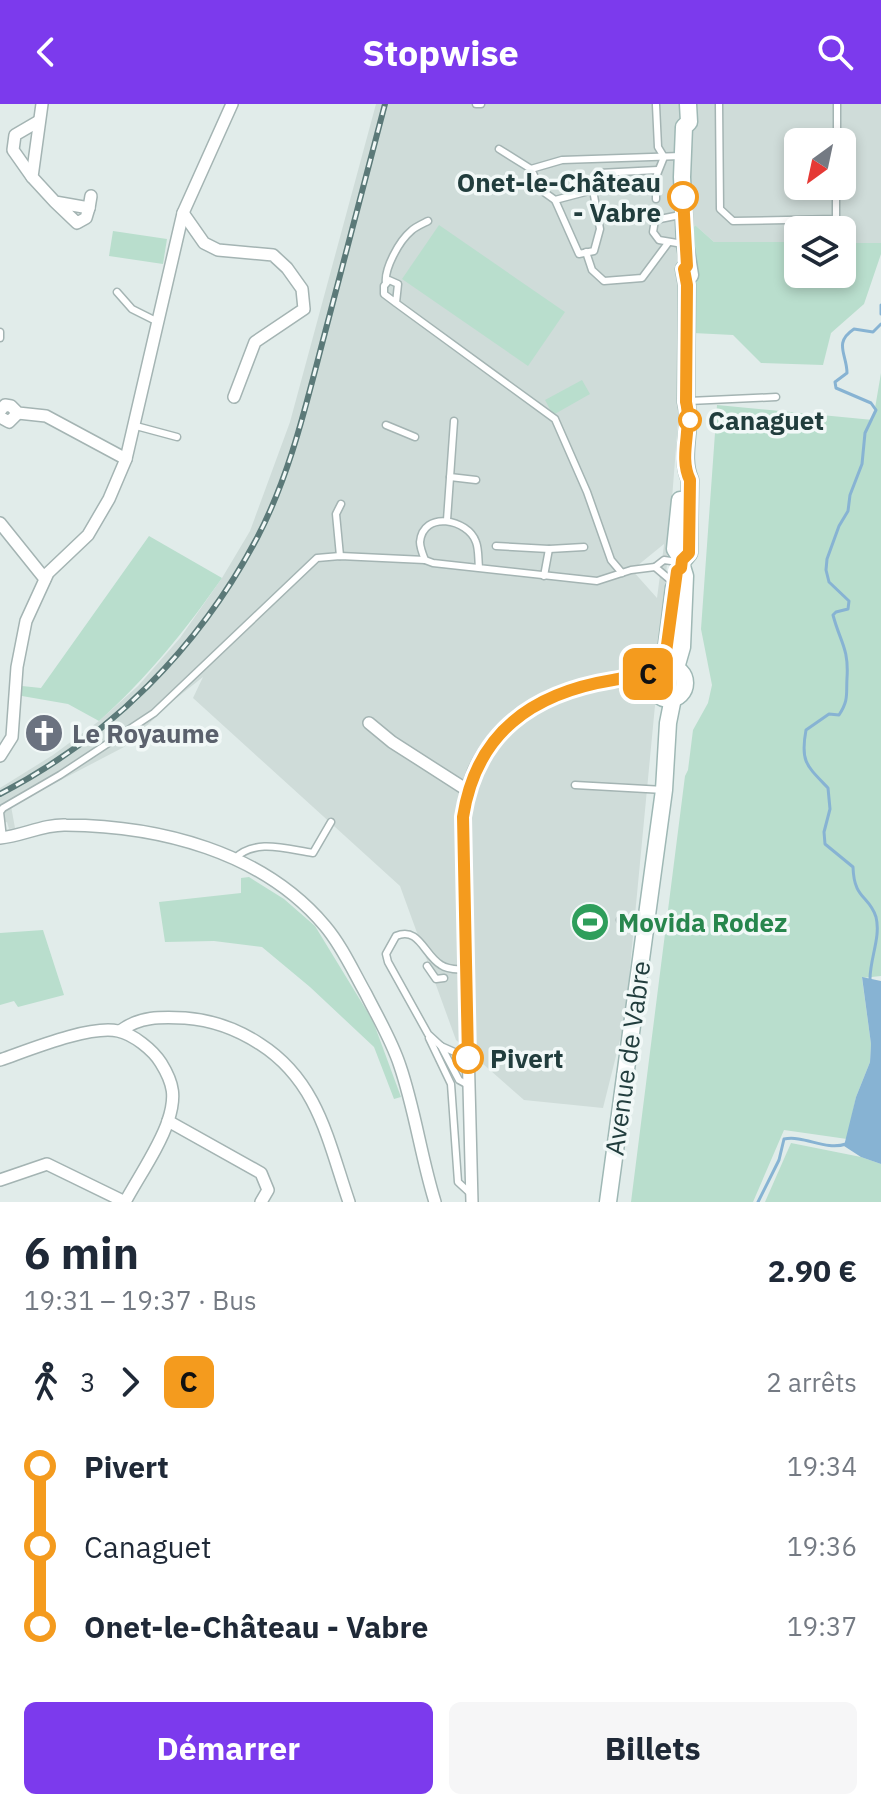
<!DOCTYPE html>
<html lang="fr">
<meta charset="utf-8">
<style>
body{margin:0;font-family:"IBM Plex Sans",sans-serif;background:#f6f6f7;color:#1f2937;height:100vh;display:flex;flex-direction:column;font-size:30px;white-space:nowrap}
*{box-sizing:border-box;margin:0}
p{font-size:26px;color:#747a83}
.icon{flex:none;width:44px;height:44px;fill:none;stroke:currentColor;stroke-width:2;stroke-linecap:round;stroke-linejoin:round}
.map{position:relative;height:1098px;overflow:hidden}
.sheet{display:flex;flex-direction:column;background:#fff;flex:1}
.sheet>*{flex:none}
.badge{padding:0 16px;border-radius:12px;font-size:28px;line-height:52px}
.needle{width:52px;rotate:213deg}
.controls{position:absolute;left:784px;top:24px;display:grid;gap:16px}
.controls a{display:grid;place-items:center;width:72px;height:72px;border-radius:12px;background:#fff;box-shadow:0 4px 12px #0003;font-size:40px}
.map>.badge{position:absolute;translate:-50% -50%;box-shadow:0 0 0 4px #fff}
.legs{display:flex;align-items:center;gap:12px;height:88px;padding:0 24px;font-size:26px}
.legs p{margin-inline-start:auto}
.headline{display:flex;align-items:center;justify-content:space-between;height:136px;padding:0 24px}
h1{font-size:44px;font-weight:800;line-height:60px}
.primary-button{display:flex;gap:16px;margin-top:auto;padding:16px 24px}
.primary-button a{flex:1;height:92px;border-radius:12px;background:#7c3aed;color:#fff;font-size:32px;font-weight:800;line-height:92px;text-align:center}
.primary-button a+a{background:#f6f6f7;color:#1f2937}
ul{padding:0 24px;list-style:none}
li{display:flex;align-items:center;gap:28px;height:80px;font-size:30px}
li i{display:grid;place-items:center;width:12px;height:100%;margin:0 10px;background:currentColor}
li i::after{content:'';width:20px;height:20px;margin:-10px;border:6px solid;border-radius:50%;background:#fff}
li p{margin-inline-start:auto}
li:first-child i{background:linear-gradient(#0000 50%,currentColor 0)}
li:last-child i{background:linear-gradient(currentColor 50%,#0000 0)}
header{display:flex;justify-content:space-between;align-items:center;height:104px;padding:0 24px;background:#7c3aed;color:#fff;font-size:36px;font-weight:800}
.map>svg:first-child{display:block}
.built{fill:#cfdcd9;fill-rule:evenodd}
.green{fill:#b9decd}
.water{fill:#87b3d3}
.lines{fill:none;stroke-linecap:round;stroke-linejoin:round}
.stream{stroke:#87b3d3;stroke-width:3}
.service-casing{stroke:#a4b4b3;stroke-width:9}
.minor-casing{stroke:#a4b4b3;stroke-width:14}
.secondary-casing{stroke:#9fb8b5;stroke-width:19}
.service{stroke:#fff;stroke-width:6}
.minor{stroke:#fff;stroke-width:11}
.secondary{stroke:#fff;stroke-width:16}
.rail-casing{stroke:#5b7978;stroke-width:6}
.rail{stroke:#f1f8f7;stroke-width:3;stroke-dasharray:9;stroke-linecap:butt}
.line-1-casing{stroke:#fff;stroke-width:18}
.line-1{stroke:#f49b1e;stroke-width:12}
.stop-1-dot{fill:#fff;stroke:#f49b1e;stroke-width:4}
.labels{text-anchor:middle;dominant-baseline:central;stroke-width:7;stroke-linejoin:round;paint-order:stroke}
.stop-label{font-size:26px;font-weight:bold;fill:#213d3d;stroke:#f1f8f7;text-anchor:start}
.worship-label{font-size:26px;font-weight:bold;fill:#5b616d;stroke:#f1f8f7;text-anchor:start}
.leisure-label{font-size:26px;font-weight:bold;fill:#27864d;stroke:#f1f8f7;text-anchor:start}
.street-label{font-size:26px;fill:#213d3d;stroke:#f1f8f7}
</style>
<header><svg class="icon" aria-label="back" viewBox="0 0 24 24"><path d="M15 5l-7 7 7 7"/></svg>Stopwise<svg class="icon" aria-label="search" viewBox="0 0 24 24"><circle cx="10" cy="10" r="6"/><path d="M15 15l6 6"/></svg></header>
<div class="map">
<svg width="881" height="1098" viewBox="0 0 881 1098">
<rect width="100%" height="100%" fill="#e1ecea"/>
<path class="built" d="M376 0H881V139H842V126H798V138H714L695 121 693 125 660 549 625 916 603 1004 524 996 456 936 400 782 193 594 203 573 174 596 124 643 11 702 15 724 9 725 7 718 0 720V684L53 651 99 617 138 582 180 534 222 474 250 427 290 318ZM798 38H842V82H798ZM664 440V441L657 494 632 466Z"/>
<g class="green">
<polygon points="439,121 565,208 528,262 402,175"/>
<polygon points="695,121 714,138 798,138 798,170 842,170 842,139 881,139 881,150 864,200 831,229 823,261 761,259 733,231 693,229 693,125"/>
<polygon points="113,127 167,135 163,160 109,152"/>
<polygon points="881,269 881,872 862,874 871,940 870,958 856,993 847,1035 784,1026 753,1098 631,1098 685,672 688,666 693,626 708,599 712,581 701,525 717,301 873,316"/>
<polygon points="582,276 590,290 553,311 545,296"/>
<path d="M149 432 222 474C185 527 147 574 99 617L68 600 22 592V582L41 584Z"/>
<polygon points="249,773 284,795 315,822 373,917 401,993 394,995 374,943 310,883 262,843 214,837 165,838 159,798 241,789 241,774"/>
<polygon points="43,826 64,891 18,903 14,897 0,901 0,829"/>
<polygon points="791,1039 861,1053 881,1060 881,1098 765,1098"/>
</g>
<polygon class="water" points="862,873 881,877 881,1060 861,1053 844,1042 856,993 870,958 871,940"/>
<g class="lines">
<g class="stream">
<polyline points="881,201 881,210"/>
<path d="M870 875C870 854 881 833 876 813 869 791 854 796 853 763L825 740 824 728 830 705 828 684C807 662 800 658 806 626L829 610 839 611C849 596 846 590 847 574 849 544 840 538 833 511L836 508 848 505 849 497 829 478 826 466 827 455 839 422 848 407 850 391 862 360 865 329 876 306 871 299 836 284 835 278 847 269C847 250 833 239 854 225L873 228 881 220"/>
<path d="M758 1098 779 1056 784 1035C805 1031 825 1047 846 1040"/>
</g>
<defs>
<g id="service">
<polyline points="476,0 481,0"/>
<polyline points="719,0 720,105 733,117 836,115 836,82"/>
<polyline points="656,1 658,43 664,53 656,73 656,95"/>
<polyline points="837,38 837,0"/>
<polyline points="499,45 531,65"/>
<polyline points="658,66 599,69 593,79 593,86 555,96 541,86 531,65 562,56 681,52"/>
<polyline points="555,96 579,150 594,147 600,125 593,86"/>
<polyline points="680,111 655,116 653,128 659,136 683,140"/>
<polyline points="586,148 592,166 604,177 642,174 668,139"/>
<path d="M386 179C384 165 399 137 411 127 415 123 422 120 428 117"/>
<polyline points="117,188 132,205 158,218"/>
<polyline points="396,199 398,180 389,176 384,182 384,190 396,199 555,315 587,388 611,456 622,469"/>
<polyline points="0,234 0,228"/>
<polyline points="689,297 776,293"/>
<polyline points="386,321 415,333"/>
<polyline points="136,322 177,333"/>
<polyline points="450,373 476,376"/>
<polyline points="447,416 454,317"/>
<polyline points="496,442 549,445 584,443"/>
<polyline points="340,452 336,410 341,400"/>
<path d="M479 463C478 456 479 446 476 438 468 415 423 406 420 438 420 443 423 451 425 456L433 459 597 477 631 466 655 463"/>
<polyline points="544,472 549,445"/>
<polyline points="675,480 655,463 664,456 678,458"/>
<polyline points="575,681 664,686"/>
<polyline points="3,734 0,708 3,704 60,671 154,609 317,454 340,452 425,456"/>
<path d="M234 755C255 734 286 745 313 749L331 718"/>
<polyline points="620,816 646,820"/>
<polyline points="427,862 436,875 444,874"/>
<path d="M466 866C458 865 448 866 441 861 424 851 419 822 396 832L386 850 388 858 428 930 441 942 468 954"/>
<polyline points="429,934 451,980 458,1078 471,1090"/>
<polyline points="441,942 459,976 468,981"/>
</g>
<g id="minor">
<polyline points="42,0 32,73 55,98 89,104 86,114 77,119 55,98"/>
<polyline points="32,73 13,46 15,31 39,17"/>
<polyline points="89,104 91,92"/>
<polyline points="183,109 204,139 218,146 273,151 287,164 302,185 304,205 255,238 234,293"/>
<polyline points="0,307 5,301 11,302 18,309 46,312 126,355"/>
<polyline points="0,313 9,318 18,309"/>
<polyline points="0,419 45,475"/>
<polyline points="617,576 646,585 654,585"/>
<polyline points="369,619 392,638 467,686"/>
<polyline points="0,652 12,633 17,563 26,517 48,469 88,431 109,395 126,355 183,109 232,0"/>
<path d="M0 734C22 732 44 720 66 721 159 722 262 747 325 822 342 842 353 867 366 890 378 914 392 937 400 962 415 1006 421 1053 435 1098"/>
<path d="M120 927C140 912 161 913 185 914 213 916 237 925 260 940 318 977 328 1037 349 1098"/>
<path d="M0 956C29 946 89 921 118 927 133 930 153 946 161 959 174 980 176 993 168 1017 160 1042 138 1074 125 1098"/>
<polyline points="168,1017 261,1069 268,1086 261,1098"/>
<polyline points="0,1076 47,1060 125,1098"/>
<path d="M472 1098 463 749C463 729 462 708 467 688 481 625 546 584 607 577 623 575 639 567 655 571"/>
</g>
<g id="secondary">
<polyline points="688,0 689,18 684,23 682,73 685,140 690,171"/>
<polyline points="680,396 675,445 682,456"/>
<polyline points="664,563 674,483"/>
<circle cx="669" cy="579" r="16"/>
<path d="M676 564 682 543 685 472 681 459 689 449 690 376C679 351 693 323 686 298L687 181 684 165 687 162"/>
<polyline points="608,1098 664,686 668,619 673,594"/>
</g>
</defs>
<use href="#service" class="service-casing"/>
<use href="#minor" class="minor-casing"/>
<use href="#secondary" class="secondary-casing"/>
<use href="#service" class="service"/>
<use href="#minor" class="minor"/>
<use href="#secondary" class="secondary"/>
<defs>
<path id="rail" d="M0 690C110 633 199 544 257 434 289 373 305 305 322 240 343 160 364 80 385 0"/>
</defs>
<use href="#rail" class="rail-casing"/>
<use href="#rail" class="rail"/>
</g>
<g class="lines">
<defs>
<path id="line-1" d="M468 954 463 713C476 629 532 589 613 576 627 574 640 567 655 571L664 563 677 467 681 464 682 456 689 449 690 376C678 352 693 323 686 298L687 181 684 165 687 162 683 93"/>
</defs>
<use href="#line-1" class="line-1-casing"/>
<use href="#line-1" class="line-1"/>
</g>
<defs>
<symbol id="church-disc" viewBox="-11 -11 22 22"><circle r="9.5" fill="#6b7280" stroke="#f1f8f7"/><path d="M-1.2-6h2.4v3.5h3.3v2.4h-3.3V6h-2.4V-.1h-3.3v-2.4h3.3Z" fill="#fff"/></symbol>
<symbol id="stadium-disc" viewBox="-11 -11 22 22"><circle r="9.5" fill="#2e9e5b" stroke="#f1f8f7"/><path d="M0-5a6.5 5 0 1 0 0 10a6.5 5 0 1 0 0-10ZM-3.5-1.8h7v3.6h-7Z" fill="#fff"/></symbol>
</defs>
<g fill-rule="evenodd">
<use href="#church-disc" x="22" y="607" width="44" height="44"/>
<use href="#stadium-disc" x="568" y="796" width="44" height="44"/>
</g>
<g class="stop-1-dot">
<circle cx="683" cy="93" r="14"/>
<circle cx="690" cy="316" r="10"/>
<circle cx="468" cy="954" r="14"/>
</g>
<g class="labels">
<g class="stop-label">
<text x="661" y="78" text-anchor="end">Onet-le-Château<tspan x="661" dy="30">- Vabre</tspan></text>
<text x="708" y="316">Canaguet</text>
<text x="490" y="954">Pivert</text>
</g>
<g class="worship-label">
<text x="72" y="629">Le Royaume</text>
</g>
<g class="leisure-label">
<text x="618" y="818">Movida Rodez</text>
</g>
<g class="street-label">
<text transform="translate(627 954) rotate(-82)">Avenue de Vabre</text>
</g>
</g>
</svg>
<div class="controls">
<a><svg class="needle" viewBox="-14 -14 28 28"><path d="M0-13l5 13h-10z" fill="#e53935"/><path d="M0 13l5-13h-10z" fill="#747a83"/></svg></a>
<a><svg class="icon" aria-label="layers" viewBox="0 0 24 24"><path d="M12 4l9 5-9 5-9-5zM3 14l9 5 9-5"/></svg></a>
</div>
<b class="badge" style="left:648px;top:570px;background:#f49b1e;color:#111">C</b>
</div>
<section class="sheet">
<div class="headline"><div><h1>6 min</h1><p>19:31 – 19:37 · Bus</p></div><b>2.90 €</b></div>
<div class="legs"><svg class="icon" aria-label="walk" viewBox="0 0 24 24"><circle cx="13" cy="4" r="2"/><path d="M13 8l-2 6 4 7M11 14l-3 7M7 12l3-4h3l4 4"/></svg>3<svg class="icon" aria-label="forward" viewBox="0 0 24 24"><path d="M9 5l7 7-7 7"/></svg><b class="badge" style="background:#f49b1e;color:#111">C</b><p>2 arrêts</p></div>
<ul>
<li><i style="color:#f49b1e"></i><b>Pivert</b><p>19:34</p></li>
<li><i style="color:#f49b1e"></i><span>Canaguet</span><p>19:36</p></li>
<li><i style="color:#f49b1e"></i><b>Onet-le-Château - Vabre</b><p>19:37</p></li>
</ul>
<div class="primary-button"><a>Démarrer</a><a>Billets</a></div>
</section>
